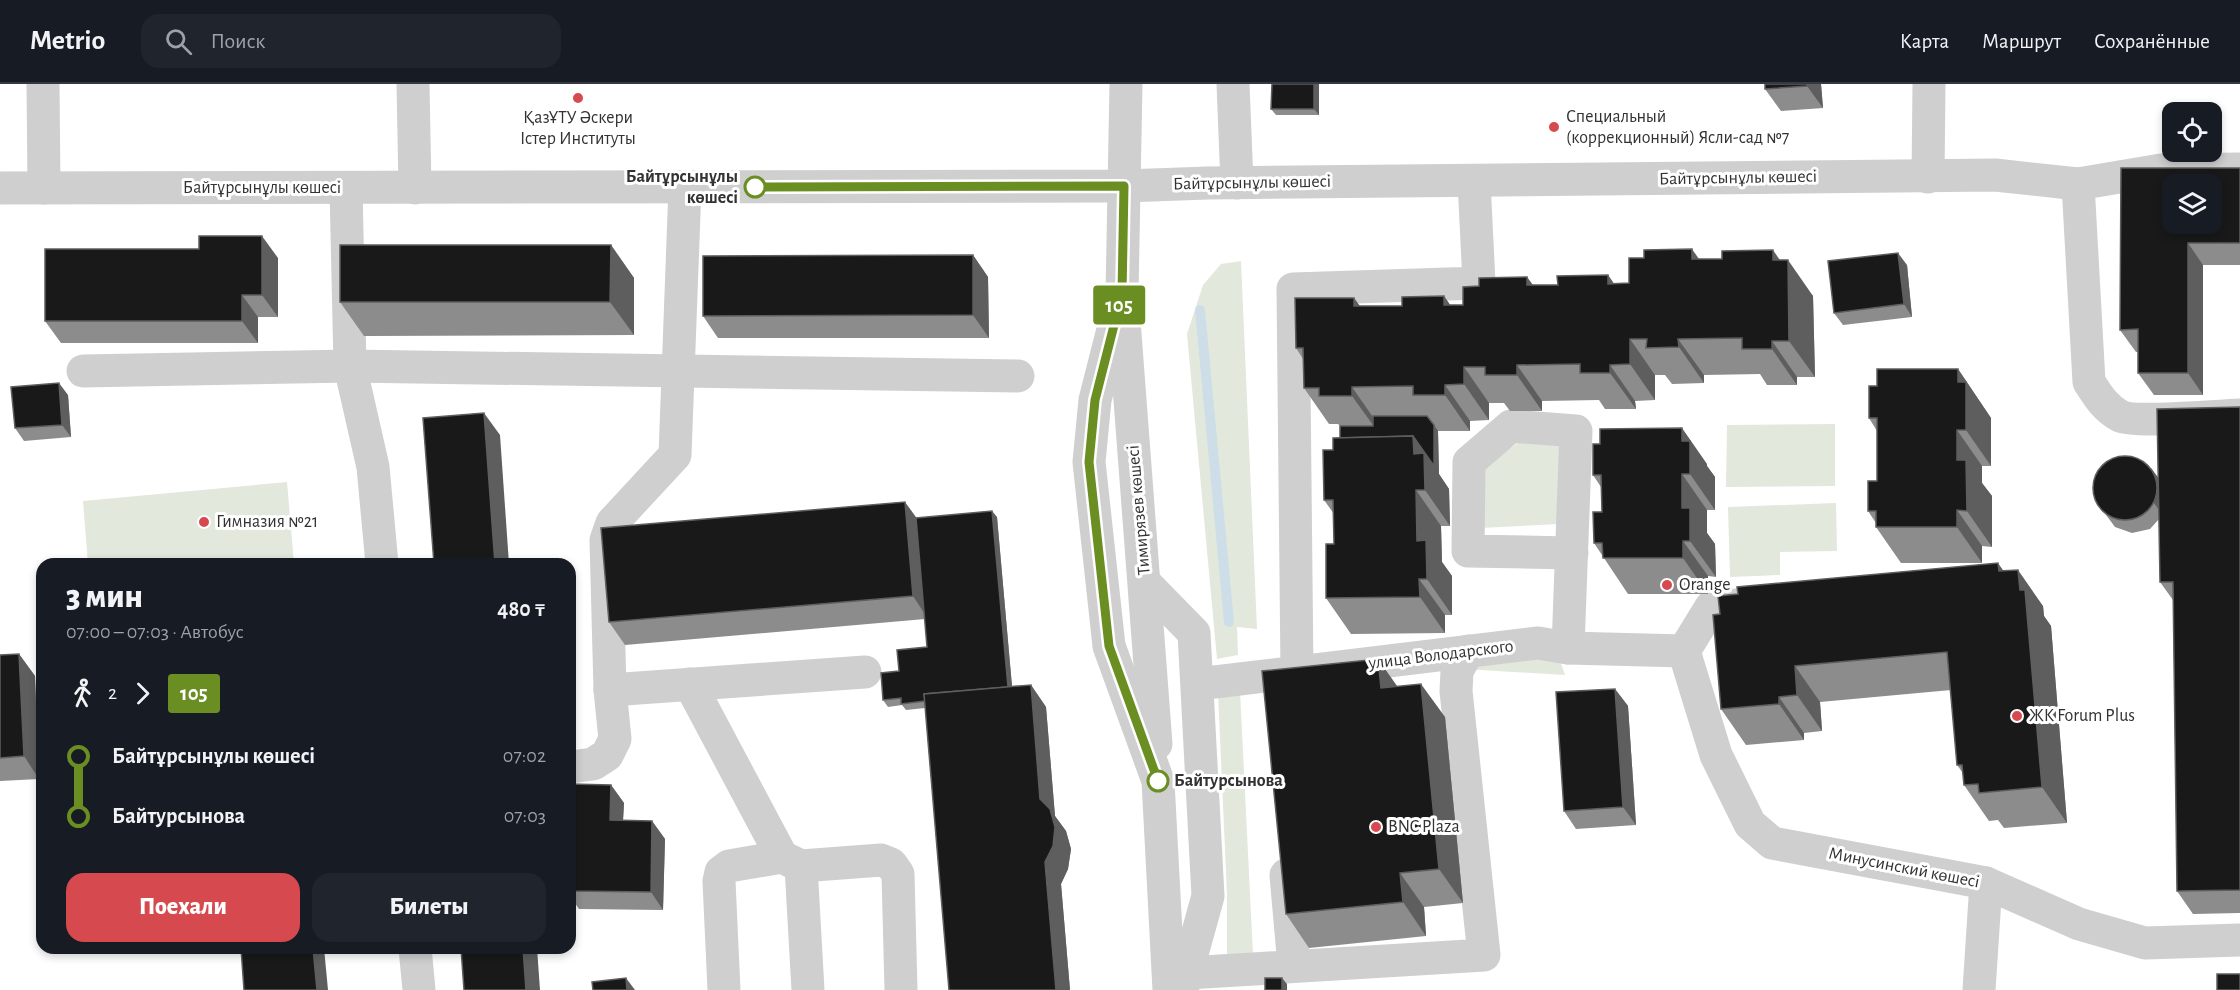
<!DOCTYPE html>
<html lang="ru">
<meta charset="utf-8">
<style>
body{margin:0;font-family:"Alegreya Sans",sans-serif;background:#20242c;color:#f1f3f6;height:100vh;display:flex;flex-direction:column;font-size:22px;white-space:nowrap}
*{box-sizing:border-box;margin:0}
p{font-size:20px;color:#9ea1a6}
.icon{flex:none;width:33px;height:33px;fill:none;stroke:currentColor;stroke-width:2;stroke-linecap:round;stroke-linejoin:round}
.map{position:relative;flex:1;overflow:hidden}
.details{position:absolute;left:36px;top:474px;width:540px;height:396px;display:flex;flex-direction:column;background:#171b24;border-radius:18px;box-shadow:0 3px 9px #0003}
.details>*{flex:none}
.badge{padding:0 12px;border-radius:4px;font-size:21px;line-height:39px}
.fabs{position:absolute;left:2162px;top:18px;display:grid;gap:12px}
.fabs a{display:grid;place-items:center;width:60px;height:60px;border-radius:12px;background:#171b24;box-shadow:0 3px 9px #0003;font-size:30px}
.map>.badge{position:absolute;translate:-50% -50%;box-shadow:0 0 0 3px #fff}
.legs{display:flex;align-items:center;gap:9px;height:66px;padding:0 30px;font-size:20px}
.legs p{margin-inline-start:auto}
.overview{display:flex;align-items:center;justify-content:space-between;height:102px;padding:0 30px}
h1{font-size:33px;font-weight:800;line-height:45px}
.cta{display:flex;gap:12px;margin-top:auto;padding:12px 30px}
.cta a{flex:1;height:69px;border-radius:18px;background:#d5494f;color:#fff;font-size:24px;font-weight:800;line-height:69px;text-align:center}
.cta a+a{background:#20242c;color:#f1f3f6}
ul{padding:0 30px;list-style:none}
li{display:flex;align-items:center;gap:21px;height:60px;font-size:22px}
li i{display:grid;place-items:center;width:9px;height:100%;margin:0 8px;background:currentColor}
li i::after{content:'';width:15px;height:15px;margin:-8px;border:4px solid;border-radius:50%;background:#171b24}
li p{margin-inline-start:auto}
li:first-child i{background:linear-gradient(#0000 50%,currentColor 0)}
li:last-child i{background:linear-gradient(currentColor 50%,#0000 0)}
header{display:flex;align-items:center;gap:36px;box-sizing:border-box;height:84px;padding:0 30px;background:#171b24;border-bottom:2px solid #363941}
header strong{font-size:28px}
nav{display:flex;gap:33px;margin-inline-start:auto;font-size:21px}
.search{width:420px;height:54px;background:#20242c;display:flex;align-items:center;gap:15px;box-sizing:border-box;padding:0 21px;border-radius:18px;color:#9ea1a6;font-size:22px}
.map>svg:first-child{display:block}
.green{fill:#e2e8dc}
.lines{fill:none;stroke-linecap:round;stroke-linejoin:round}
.stream{stroke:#cedee9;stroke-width:10}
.minor{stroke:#cfcfcf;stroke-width:33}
.wall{fill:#8c8c8c}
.shaded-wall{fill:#5e5e5e}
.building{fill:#191919;stroke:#5e5e5e;stroke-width:1.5;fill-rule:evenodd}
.line-1-casing{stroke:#fff;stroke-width:14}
.line-1{stroke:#6b8e23;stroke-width:9}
.poi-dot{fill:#d5494f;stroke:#fff;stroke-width:2}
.stop-1-dot{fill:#fff;stroke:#6b8e23;stroke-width:3}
.labels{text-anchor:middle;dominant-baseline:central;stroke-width:6;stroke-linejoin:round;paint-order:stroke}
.poi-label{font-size:18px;fill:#323232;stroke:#fff;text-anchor:start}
.stop-label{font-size:18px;font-weight:bold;fill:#323232;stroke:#fff;text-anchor:end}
.street-label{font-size:18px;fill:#323232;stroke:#fff}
</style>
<header>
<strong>Metrio</strong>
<div class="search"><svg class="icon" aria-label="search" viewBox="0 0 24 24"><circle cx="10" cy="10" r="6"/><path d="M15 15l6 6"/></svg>Поиск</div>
<nav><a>Карта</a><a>Маршрут</a><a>Сохранённые</a></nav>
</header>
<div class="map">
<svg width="2240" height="906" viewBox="0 0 2240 906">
<rect width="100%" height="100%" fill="#fff"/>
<g class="green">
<polygon points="1241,177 1257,545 1237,543 1238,571 1217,575 1187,250 1203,201 1221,180"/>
<polygon points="1835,340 1835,402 1726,403 1727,341"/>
<polygon points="1522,356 1561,358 1558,440 1480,444 1484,383"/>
<polygon points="287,398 294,480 88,480 83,417"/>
<polygon points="1836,419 1837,467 1780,468 1780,491 1730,493 1728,423"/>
<polygon points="1557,568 1565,591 1464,585"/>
<polygon points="1240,607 1253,871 1227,872 1227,810 1218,608"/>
</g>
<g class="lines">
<polyline class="stream" points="1200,226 1229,538"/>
<g class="minor">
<polyline points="43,0 44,104"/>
<polyline points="413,0 415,104"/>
<polyline points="1126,0 1122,210 1156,660"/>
<polyline points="1233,0 1237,99"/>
<polyline points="1928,93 1929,0"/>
<path d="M2078 100 2089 298C2098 312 2105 324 2120 332 2133 339 2219 332 2240 331"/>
<polyline points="0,104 1124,102 1208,99 1995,91 2078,100 2161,86 2240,85"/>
<polyline points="346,104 350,282 373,383 382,480"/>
<polyline points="1122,210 1095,316 1089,378 1109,562 1158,697 1169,906"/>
<polyline points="83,287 350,282 1018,292"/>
<polyline points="1145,499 1194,549 1208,812 1182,906"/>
<polyline points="1568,564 1576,347 1511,342 1469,378 1468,467 1572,469"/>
<polyline points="1684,567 1716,671 1750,740 1772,759 1986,799 2079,840 2145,859 2240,856"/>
<polyline points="1684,567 1711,523 1763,519"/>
<polyline points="1297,588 1293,205 1479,199 1474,97"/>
<polyline points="690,600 782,773"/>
<polyline points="1198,600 1538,559 1568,564 1684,567"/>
<polyline points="610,606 865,588"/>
<polyline points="570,683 593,680 607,671 615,655 610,606 606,456 612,439 675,371 685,103"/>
<polyline points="801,782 881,776 891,780 898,790 901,906"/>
<polyline points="1286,791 1294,882"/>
<polyline points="415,864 419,906"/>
<polyline points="1187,889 1484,871 1456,607 1457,587 1468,567"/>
<polyline points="724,906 719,797 721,788 729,782 782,773 801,782 808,906"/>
<polyline points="1979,906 1986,799"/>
</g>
</g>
<g class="wall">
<polygon points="1319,0 1319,31 1276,31 1271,25"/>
<polygon points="1765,0 1821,0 1823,24 1781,27 1765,5"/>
<polygon points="2240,84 2240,181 2203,181 2203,311 2154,311 2138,289 2138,268 2136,268 2120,246"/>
<polygon points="611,161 634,194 634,251 364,252 340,218"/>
<polygon points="973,171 988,193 989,254 718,254 703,232"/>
<polygon points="278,174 278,233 258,233 258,259 61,259 45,237"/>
<polygon points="1698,175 1780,176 1813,212 1815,293 1797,293 1797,301 1767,301 1760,290 1704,291 1704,299 1672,300 1665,291 1655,291 1655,316 1635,317 1636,325 1605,325 1599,316 1542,317 1542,327 1510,327 1504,319 1489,319 1489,336 1470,337 1470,347 1438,347 1439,390 1449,405 1450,442 1441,442 1442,478 1452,492 1452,531 1445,531 1445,549 1351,550 1326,514 1334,460 1334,430 1324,416 1333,366 1340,354 1340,342 1338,340 1329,340 1304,304 1303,275 1296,264 1354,214 1360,222 1402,222 1444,212 1450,221 1463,221 1479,202 1527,193 1533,201 1558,201 1608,191 1614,200 1629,199"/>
<polygon points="1907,181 1912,233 1843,241 1834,229"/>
<polygon points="1958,285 1991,334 1991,382 1982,382 1982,399 1992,412 1992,463 1982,462 1982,479 1901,479 1876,443 1876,439 1868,427 1877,397 1877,347 1869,334 1877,302"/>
<polygon points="68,311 71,353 24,357 15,344"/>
<polygon points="2240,323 2240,829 2193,830 2177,807 2173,516 2160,498 2159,435 2150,445 2132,449 2115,443 2095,416 2158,394"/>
<polygon points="1707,380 1707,382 1715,393 1715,426 1707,426 1707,449 1715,460 1716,493 1708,492 1708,510 1628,510 1594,459 1602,428 1601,403 1593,391"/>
<polygon points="997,433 1012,602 1031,601 1046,623 1055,732 1066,747 1071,765 1068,785 1061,800 1070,906 949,906 925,624 906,626 902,621 888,623 883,616 899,587 927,563 925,535 625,561 609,538 916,434"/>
<polygon points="2004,487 2043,522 2044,532 2051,542 2067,739 2004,744 1998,736 1989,737 1964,701 1963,689 1957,681 1951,606 1820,618 1822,647 1804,649 1804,656 1746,661 1721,625 1720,530"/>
<polygon points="19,570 35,592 39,695 0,697 0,571"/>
<polygon points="1397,602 1445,633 1463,819 1424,823 1426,852 1309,864 1286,830"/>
<polygon points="1615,605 1628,622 1636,741 1576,745 1564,727"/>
<polygon points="570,700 611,701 624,719 623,737 652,737 665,755 663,826 579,825 570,812"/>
</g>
<g class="shaded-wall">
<polygon points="1314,0 1319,0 1319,31 1314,25"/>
<polygon points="1807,0 1821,0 1823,24 1807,2"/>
<polygon points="262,152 278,174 278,233 262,211"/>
<polygon points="2188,159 2203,181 2203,311 2188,289"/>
<polygon points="611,161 634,194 634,251 610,218"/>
<polygon points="1692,165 1717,201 1692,175"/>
<polygon points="1773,166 1788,188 1788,176 1813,212 1815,293 1789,257 1773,176"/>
<polygon points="1898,169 1907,181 1912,233 1904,220"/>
<polygon points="973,171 988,193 989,254 973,231"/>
<polygon points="1608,191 1633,227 1608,200"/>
<polygon points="1527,193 1552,229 1527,201"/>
<polygon points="242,211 258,233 258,259 242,237"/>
<polygon points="1444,212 1469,248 1444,221"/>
<polygon points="1354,214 1379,249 1354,222"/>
<polygon points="1630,255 1655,291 1655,316 1630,280"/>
<polygon points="1678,255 1704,291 1704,299 1679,263"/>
<polygon points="1772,257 1797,293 1797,301 1772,265"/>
<polygon points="1517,281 1542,317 1542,327 1517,291"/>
<polygon points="1610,281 1635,317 1636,325 1610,289"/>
<polygon points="1464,283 1489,319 1489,336 1464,300"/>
<polygon points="1958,285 1991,334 1991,382 1966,346 1958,298"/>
<polygon points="59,299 68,311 71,353 62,341"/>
<polygon points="1445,301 1470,337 1470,347 1445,311"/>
<polygon points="1352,303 1377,339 1378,348 1352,312"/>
<polygon points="484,329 500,351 509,480 495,480"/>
<polygon points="1434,341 1438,347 1439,390 1449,405 1450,442 1425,406 1414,370 1413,352"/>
<polygon points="1682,344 1707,380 1707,382 1715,393 1715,426 1690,390 1682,357"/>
<polygon points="1957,346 1982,382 1982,399 1992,412 1992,463 1967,427 1957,376"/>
<polygon points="2151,384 2160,396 2163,432 2154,419"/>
<polygon points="1682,390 1707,426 1707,449 1715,460 1716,493 1690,457 1682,424"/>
<polygon points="1416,406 1441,442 1442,478 1452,492 1452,531 1427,495 1417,457"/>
<polygon points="905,418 921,440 928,535 913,512"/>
<polygon points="1957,426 1982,462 1982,479 1957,443"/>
<polygon points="992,427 997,433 1014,625 1010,619"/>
<polygon points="1683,457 1708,492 1708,510 1683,474"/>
<polygon points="1998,479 2023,515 1999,487"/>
<polygon points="2018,486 2043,522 2044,532 2051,542 2067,739 2042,703"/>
<polygon points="1419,495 1445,531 1445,549 1420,513"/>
<polygon points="19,570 35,592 39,695 24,672"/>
<polygon points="1378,575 1402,609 1381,604"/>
<polygon points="1795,582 1820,618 1822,647 1797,611"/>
<polygon points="1421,600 1445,633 1463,819 1439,785"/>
<polygon points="1031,601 1046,623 1055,732 1066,747 1071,765 1068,785 1061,800 1070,906 1056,906"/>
<polygon points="1615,605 1628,622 1636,741 1623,723"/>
<polygon points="1779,613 1804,649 1804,656 1779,620"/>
<polygon points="611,701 624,719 622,754 610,736"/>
<polygon points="652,737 665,755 663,826 651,808"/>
<polygon points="1400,789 1424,823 1426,852 1403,818"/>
<polygon points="313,864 324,864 328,906 317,906"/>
<polygon points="523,864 537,864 540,906 526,906"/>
<polygon points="626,894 635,906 627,906"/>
<polygon points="1282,894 1287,900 1287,906 1282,906"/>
</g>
<g class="building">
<polygon points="1272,0 1314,0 1314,25 1271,25"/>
<polygon points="1765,0 1807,0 1807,2 1765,5"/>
<path d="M2121 84H2240V159H2188V289H2138V245L2120 246ZM2172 100H2211V140H2172Z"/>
<polygon points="199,152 262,152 262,211 242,211 242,237 45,237 45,165 199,165"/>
<polygon points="340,161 611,161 610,218 340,218"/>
<polygon points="1692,165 1692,175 1722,175 1722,167 1773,166 1773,176 1788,176 1789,257 1772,257 1772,265 1742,265 1742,254 1678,255 1679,263 1646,264 1647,255 1630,255 1630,280 1610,281 1610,289 1580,289 1580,280 1517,281 1517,291 1485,291 1485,283 1464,283 1464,300 1445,301 1445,311 1413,311 1413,302 1352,303 1352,312 1319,312 1319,304 1304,304 1303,264 1296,264 1295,214 1354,214 1354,222 1402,222 1402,213 1444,212 1444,221 1463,221 1463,203 1479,202 1479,194 1527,193 1527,201 1558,201 1557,192 1608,191 1608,200 1629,199 1629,174 1644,174 1644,166"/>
<polygon points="1898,169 1904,220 1834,229 1828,177"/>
<polygon points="973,171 973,231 703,232 703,172"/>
<polygon points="1877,285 1958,285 1958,298 1966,298 1966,346 1957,346 1957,376 1966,376 1967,427 1957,426 1957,443 1876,443 1876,427 1868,427 1868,397 1877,397 1877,334 1869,334 1869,302 1877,302"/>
<polygon points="59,299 62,341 15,344 11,303"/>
<polygon points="2240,323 2240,806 2177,807 2173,498 2160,498 2157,325"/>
<polygon points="484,329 495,480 434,480 423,334"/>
<polygon points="1373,332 1427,332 1434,341 1434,382 1413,352 1340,354 1340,342 1373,342"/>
<polygon points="1682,344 1682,357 1690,357 1690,390 1682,390 1682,424 1690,424 1690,457 1683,457 1683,474 1603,474 1602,459 1594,459 1593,428 1602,428 1601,391 1593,391 1593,360 1600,360 1600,345"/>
<polygon points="1413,352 1414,370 1424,369 1425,406 1416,406 1417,457 1426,456 1427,495 1419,495 1420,513 1326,514 1326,460 1334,460 1333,416 1324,416 1323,366 1333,366 1333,354"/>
<circle cx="2125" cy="404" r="32"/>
<polygon points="905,418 913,512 609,538 601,444"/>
<polygon points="992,427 1008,603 924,610 925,617 901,620 901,614 883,616 881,589 899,587 897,566 927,563 916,434"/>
<polygon points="1998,479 1999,487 2018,486 2020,506 2025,506 2042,703 1979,709 1978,700 1964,701 1962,681 1957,681 1947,568 1795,582 1797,611 1779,613 1779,620 1721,625 1713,531 1720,530 1718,512 1738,510 1737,503"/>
<polygon points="19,570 24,672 0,674 0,571"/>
<polygon points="1378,575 1381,604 1421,600 1439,785 1400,789 1403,818 1286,830 1262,587"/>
<polygon points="1031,601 1040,715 1050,725 1055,743 1053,762 1045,778 1056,906 949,906 924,610"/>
<polygon points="1615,605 1623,723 1564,727 1556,608"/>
<polygon points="570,700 611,701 610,736 652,737 651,808 570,807"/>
<polygon points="241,864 313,864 317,906 244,906"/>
<polygon points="461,864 523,864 526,906 464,906"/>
<rect x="2217" y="890" width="23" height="16"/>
<polygon points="626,894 627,906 593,906 592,898"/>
<rect x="1265" y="894" width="17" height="12"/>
</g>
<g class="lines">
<defs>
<polyline id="line-1" points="755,103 1124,102 1122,210 1095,316 1089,378 1109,562 1158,697"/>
</defs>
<use href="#line-1" class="line-1-casing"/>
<use href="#line-1" class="line-1"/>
</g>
<g class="poi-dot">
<circle cx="578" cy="14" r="6"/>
<circle cx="1554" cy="43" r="6"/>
<circle cx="204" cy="438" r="6"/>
<circle cx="1667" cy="501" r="6"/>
<circle cx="2017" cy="632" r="6"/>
<circle cx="1376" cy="743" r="6"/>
</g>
<g class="stop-1-dot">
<circle cx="755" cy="103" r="10"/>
<circle cx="1158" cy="697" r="10"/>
</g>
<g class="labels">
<g class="poi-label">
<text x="1566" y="33">Специальный<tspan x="1566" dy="21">(коррекционный) Ясли-сад №7</tspan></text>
<text x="578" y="34" text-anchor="middle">ҚазҰТУ Әскери<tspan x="578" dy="21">Істер Институты</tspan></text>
<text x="216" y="438">Гимназия №21</text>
<text x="1679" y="501">Orange</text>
<text x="2029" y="632">ЖК Forum Plus</text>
<text x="1388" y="743">BNC Plaza</text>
</g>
<g class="stop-label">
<text x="738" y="93">Байтұрсынұлы<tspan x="738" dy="21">көшесі</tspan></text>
<text x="1174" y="697" text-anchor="start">Байтурсынова</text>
</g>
<g class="street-label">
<text transform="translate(1738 94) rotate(-1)">Байтұрсынұлы көшесі</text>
<text transform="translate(1252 99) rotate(-1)">Байтұрсынұлы көшесі</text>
<text x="262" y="104">Байтұрсынұлы көшесі</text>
<text transform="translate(1139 426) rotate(-95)">Тимирязев көшесі</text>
<text transform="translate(1441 571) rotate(-7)">улица Володарского</text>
<text transform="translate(1904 784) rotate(11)">Минусинский көшесі</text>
</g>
</g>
</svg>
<div class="fabs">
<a><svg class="icon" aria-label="locate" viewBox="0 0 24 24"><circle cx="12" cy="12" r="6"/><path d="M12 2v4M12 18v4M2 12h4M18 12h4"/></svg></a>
<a><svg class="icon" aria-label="layers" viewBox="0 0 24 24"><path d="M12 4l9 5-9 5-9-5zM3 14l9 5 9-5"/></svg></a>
</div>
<b class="badge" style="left:1119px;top:221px;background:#6b8e23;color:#fff">105</b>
<section class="details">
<div class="overview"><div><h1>3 мин</h1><p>07:00 – 07:03 · Автобус</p></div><b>480 ₸</b></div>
<div class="legs"><svg class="icon" aria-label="walk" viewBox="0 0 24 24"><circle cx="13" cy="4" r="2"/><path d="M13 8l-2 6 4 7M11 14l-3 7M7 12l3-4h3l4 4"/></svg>2<svg class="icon" aria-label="forward" viewBox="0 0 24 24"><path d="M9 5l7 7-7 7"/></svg><b class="badge" style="background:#6b8e23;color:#fff">105</b></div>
<ul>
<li><i style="color:#6b8e23"></i><b>Байтұрсынұлы көшесі</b><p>07:02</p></li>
<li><i style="color:#6b8e23"></i><b>Байтурсынова</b><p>07:03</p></li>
</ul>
<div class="cta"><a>Поехали</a><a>Билеты</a></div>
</section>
</div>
